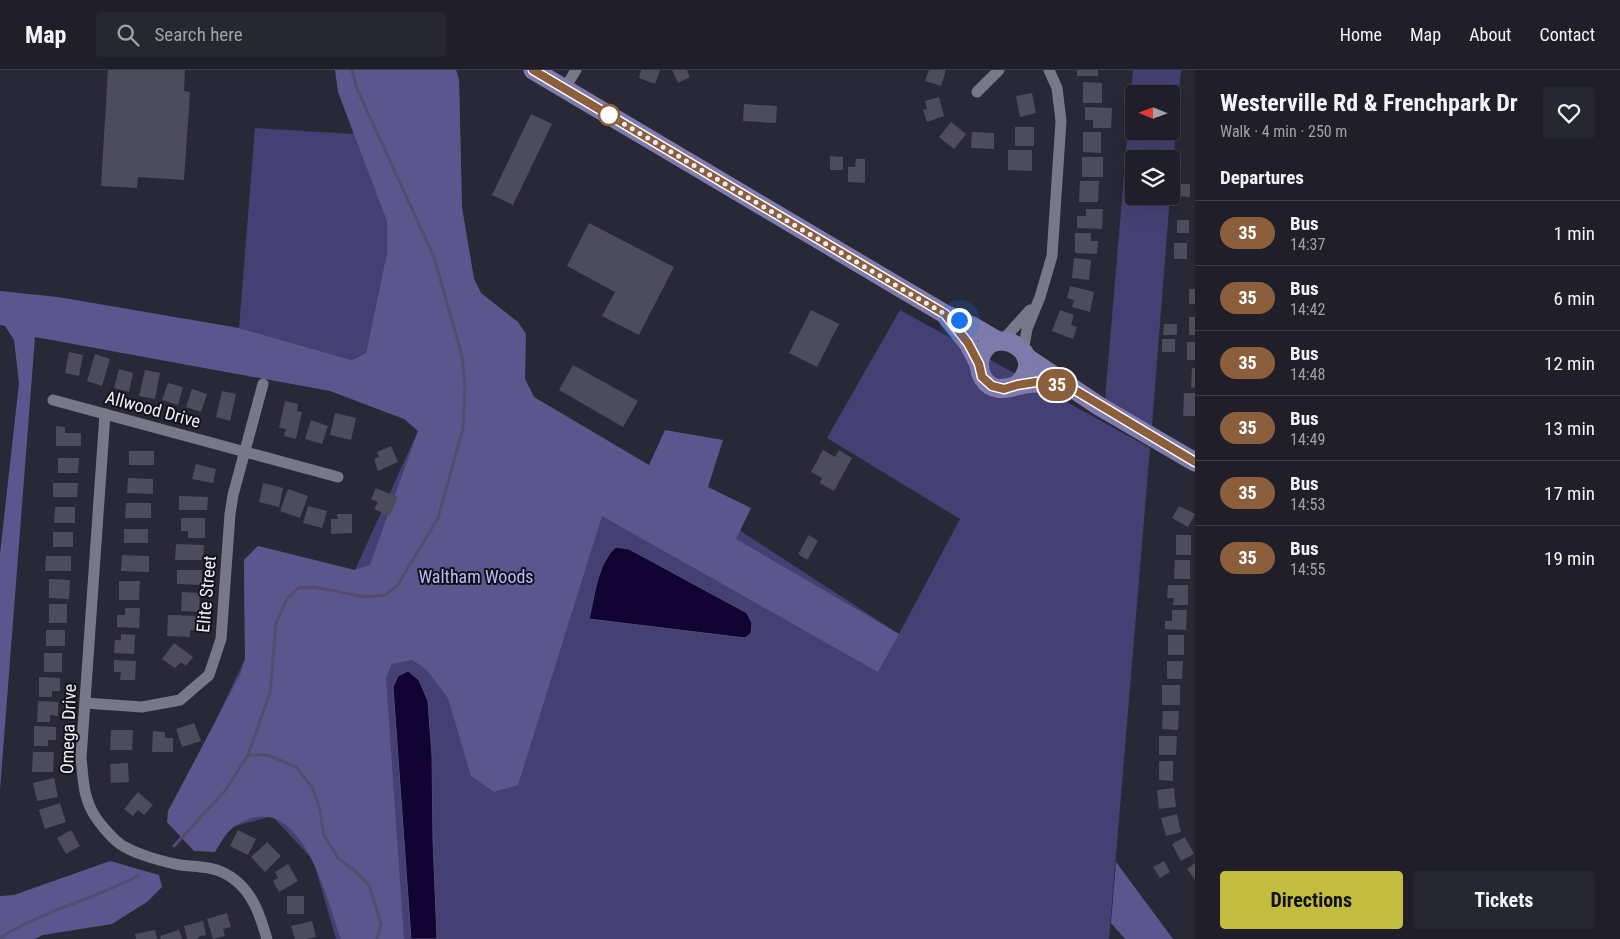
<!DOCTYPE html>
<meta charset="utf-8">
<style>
body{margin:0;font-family:"Roboto Condensed",sans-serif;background:#272731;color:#f1f3f6;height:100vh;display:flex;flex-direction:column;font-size:19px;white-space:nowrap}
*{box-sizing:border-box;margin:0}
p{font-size:16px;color:#a1a2a8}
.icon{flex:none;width:28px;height:28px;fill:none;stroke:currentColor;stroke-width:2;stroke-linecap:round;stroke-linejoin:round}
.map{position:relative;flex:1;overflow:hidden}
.details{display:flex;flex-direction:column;background:#1f1e29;width:425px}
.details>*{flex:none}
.badge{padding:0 10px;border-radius:16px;font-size:18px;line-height:32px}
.needle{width:32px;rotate:271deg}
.buttons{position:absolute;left:1125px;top:15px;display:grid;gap:10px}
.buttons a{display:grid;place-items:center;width:55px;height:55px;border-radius:5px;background:#1f1e29;box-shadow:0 5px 20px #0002,0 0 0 1px #3c3c46;font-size:25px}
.you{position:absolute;width:25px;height:25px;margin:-12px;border:4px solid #fff;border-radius:50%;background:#1a73e8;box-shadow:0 0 0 8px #1a73e833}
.map>.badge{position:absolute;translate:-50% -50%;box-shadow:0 0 0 2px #fff}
h2{padding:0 25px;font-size:19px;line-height:45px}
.round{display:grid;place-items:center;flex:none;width:52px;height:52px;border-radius:5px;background:#272731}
.summary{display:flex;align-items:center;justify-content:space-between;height:85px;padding:0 25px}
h1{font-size:24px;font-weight:700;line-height:38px}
.cta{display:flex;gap:10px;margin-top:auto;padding:10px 25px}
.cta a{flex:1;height:58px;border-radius:5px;background:#c2bd3f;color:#111;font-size:20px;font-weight:700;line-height:58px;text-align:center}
.cta a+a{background:#272731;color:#f1f3f6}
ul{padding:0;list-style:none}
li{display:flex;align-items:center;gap:15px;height:65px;padding:0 25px;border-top:1px solid #3c3c46}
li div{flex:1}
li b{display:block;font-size:19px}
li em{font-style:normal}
li .badge{min-width:55px;font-weight:700;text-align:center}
header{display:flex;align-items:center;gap:30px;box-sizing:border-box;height:70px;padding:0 25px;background:#1f1e29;border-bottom:1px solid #3c3c46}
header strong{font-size:24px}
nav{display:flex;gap:28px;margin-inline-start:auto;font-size:18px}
.search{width:350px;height:45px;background:#272731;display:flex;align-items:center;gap:12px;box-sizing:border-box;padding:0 18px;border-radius:5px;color:#a1a2a8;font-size:19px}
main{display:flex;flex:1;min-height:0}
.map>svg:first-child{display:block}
.green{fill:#454073;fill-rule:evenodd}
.forest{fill:#5b568d}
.water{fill:#110433;stroke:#544b6f}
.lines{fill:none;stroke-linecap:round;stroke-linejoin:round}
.stream{stroke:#544b6f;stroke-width:3}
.building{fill:#4d4c5c}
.street{stroke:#787889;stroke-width:11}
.primary{stroke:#7e7aab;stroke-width:19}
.line-casing{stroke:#fff;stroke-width:11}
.line{stroke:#8b5e3c;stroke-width:8}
.walk{stroke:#f0f0fa;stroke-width:5;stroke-dasharray:0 9}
.stop-dot{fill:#fff;stroke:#8b5e3c;stroke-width:2.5}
.labels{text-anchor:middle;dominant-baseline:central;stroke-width:4;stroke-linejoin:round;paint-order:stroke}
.street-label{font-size:18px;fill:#f0f0fa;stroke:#121218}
.park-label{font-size:18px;fill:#bebafd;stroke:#121218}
</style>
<header>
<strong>Map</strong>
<div class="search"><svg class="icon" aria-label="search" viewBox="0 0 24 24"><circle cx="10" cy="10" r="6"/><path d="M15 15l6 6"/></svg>Search here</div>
<nav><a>Home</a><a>Map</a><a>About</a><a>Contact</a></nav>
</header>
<main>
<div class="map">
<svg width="1195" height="869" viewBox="0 0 1195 869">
<rect width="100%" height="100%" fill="#292837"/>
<g class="green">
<polygon points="339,0 459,9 462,138 474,209 534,327 899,564 960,449 827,368 900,240 1150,378 1109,869 336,869 313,790 272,746 232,757 194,781 167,752 245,589 244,490 258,476 355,500 418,361 383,202 366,283 352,290 239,258 255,58 353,64"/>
<path d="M1133 0H1181L1171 117V89H1134V126H1170L1152 356 1105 329ZM1134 24H1171V61H1134Z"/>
</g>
<g class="forest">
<path d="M335 0H456L459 9 462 138 474 209 481 223 518 252 526 264 525 309 534 327 649 395 665 360 723 370 708 417 751 438 736 469 899 564 878 602 602 446 518 715 494 722 471 706 448 628 426 599 412 590 392 594 386 608 404 869H341C326 827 300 711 234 757 226 762 220 774 215 782L194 781 167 752 168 741 240 605 245 589 244 490 258 476 354 500 370 495 418 361 404 349 330 321 35 267 0 720V484L19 313 14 270 5 256 0 255V221L58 227 239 258 352 290 366 283 387 183V151L338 22Z"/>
<polygon points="110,791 159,805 162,817 147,832 112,854 43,865 35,869 0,869 0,826 14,825"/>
<polygon points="1116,792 1173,869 1125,869 1111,853"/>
</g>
<g class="water">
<path d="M616 477 629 479 747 543 752 553 751 563 745 568 589 549C595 525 597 494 616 477Z"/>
<polygon points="408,601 419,610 428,631 432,686 433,771 437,869 411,869 393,617 398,606"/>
</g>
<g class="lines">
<g class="stream">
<polyline points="248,685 268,685 296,697 312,717 319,736 324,765 338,788 355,801 369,815 381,854 377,869"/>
<polyline points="174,776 225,721 248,685 270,623 276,553 287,529 298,518 314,517 365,527 385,525 397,516 438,448 463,358 465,317 462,286 434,187 357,19 352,0"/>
<path d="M0 868C43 840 94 830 139 805"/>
</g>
</g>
<g class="building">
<polygon points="108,0 185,0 184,21 190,22 184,110 138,107 137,118 101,116"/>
<polygon points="641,0 660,0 655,14 639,8"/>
<polygon points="672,0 687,0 690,7 678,13"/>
<polygon points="929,0 946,0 941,16 925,11"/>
<rect x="1077" y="0" width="21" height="6"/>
<polygon points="1083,12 1102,13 1102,33 1083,33"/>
<polygon points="1032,23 1036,43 1020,47 1016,26"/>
<polygon points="939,27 944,46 927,52 923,40 927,39 925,31"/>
<polygon points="744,34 777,36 776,53 743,51"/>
<polygon points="1085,37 1112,38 1111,58 1093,58 1093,50 1085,50"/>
<polygon points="531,44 552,54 513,135 492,125"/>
<polygon points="951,52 966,64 954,79 939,67"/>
<rect x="1015" y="57" width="19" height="19"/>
<polygon points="972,62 994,63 994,79 971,78"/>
<polygon points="1083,62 1101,62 1101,83 1083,82"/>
<polygon points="1008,80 1032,80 1032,101 1008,100"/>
<polygon points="830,86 843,87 843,100 830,100"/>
<rect x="1082" y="87" width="21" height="20"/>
<polygon points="856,89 865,89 865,113 848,112 848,97 855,97"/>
<polygon points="1080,111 1099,111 1098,132 1079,132"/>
<polygon points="1176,114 1190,114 1190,127 1176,126"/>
<polygon points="1086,139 1103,139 1102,159 1077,158 1077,146 1086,146"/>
<rect x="1177" y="150" width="12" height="13"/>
<polygon points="589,153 674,197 639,265 602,246 615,222 567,196"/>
<polygon points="1075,163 1091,163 1091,171 1098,171 1097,184 1075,183"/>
<rect x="1174" y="173" width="13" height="16"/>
<polygon points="1074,188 1091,190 1089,210 1072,208"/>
<polygon points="1070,216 1094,222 1090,242 1072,237 1074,230 1067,228"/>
<rect x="1189" y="219" width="6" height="15"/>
<polygon points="811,240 839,254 817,297 789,283"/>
<polygon points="1060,240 1074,245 1071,255 1077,257 1073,269 1052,261"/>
<rect x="1189" y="247" width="6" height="18"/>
<polygon points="1164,254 1177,254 1177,265 1163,265"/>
<rect x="1162" y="269" width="13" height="13"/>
<rect x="1187" y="272" width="8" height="18"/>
<polygon points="69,282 83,285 79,306 65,303"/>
<polygon points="95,284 110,289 102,316 87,311"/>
<polygon points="573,295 638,331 623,357 559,320"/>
<polygon points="1192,298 1195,298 1195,318 1191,317"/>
<polygon points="119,299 133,303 129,322 114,318"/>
<polygon points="145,300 160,303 155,329 139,326"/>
<polygon points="168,313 183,317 178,335 162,330"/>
<polygon points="192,319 207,324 201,342 186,337"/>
<polygon points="222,321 236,324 230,351 216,347"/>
<polygon points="1184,323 1195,323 1195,346 1183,346"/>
<polygon points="285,331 298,334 297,341 302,342 296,369 284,366 286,359 279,358"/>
<polygon points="335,343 356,348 351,370 330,365"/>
<polygon points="311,350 328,356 322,374 305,369"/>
<polygon points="56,356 65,357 65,363 81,363 81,376 56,376"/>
<polygon points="391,376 398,392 378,401 374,389 379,387 377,382"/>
<polygon points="823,380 835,387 839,380 852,388 834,421 820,413 822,408 811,402"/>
<rect x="129" y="381" width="25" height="14"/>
<polygon points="58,388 79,388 78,403 58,403"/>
<polygon points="196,394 216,399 213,413 192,409"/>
<polygon points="128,408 153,409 153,424 127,423"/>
<polygon points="53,413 78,413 77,427 53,427"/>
<polygon points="263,413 283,418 279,437 259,432"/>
<polygon points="376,418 398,427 390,446 374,439 378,432 371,429"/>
<polygon points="288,419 308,426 300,448 280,441"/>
<polygon points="179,426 208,427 207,440 179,440"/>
<polygon points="126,433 151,433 151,448 125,448"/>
<polygon points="308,436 327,441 322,458 303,453"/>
<polygon points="1179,436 1195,444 1188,457 1172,448"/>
<polygon points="55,437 75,437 75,453 54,453"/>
<polygon points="337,444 352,444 352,463 331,464 331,449 338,449"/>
<polygon points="181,448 205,448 205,468 188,468 188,461 181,461"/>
<rect x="124" y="459" width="24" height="14"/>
<rect x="53" y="462" width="20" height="15"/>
<polygon points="809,465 818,471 807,490 798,484"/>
<rect x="1176" y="465" width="15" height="20"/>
<polygon points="176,474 204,475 203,490 175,490"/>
<polygon points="122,485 149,486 149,502 121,501"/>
<polygon points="46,486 71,486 71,501 45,501"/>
<polygon points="1175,490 1190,490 1190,509 1174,509"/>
<polygon points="177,500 202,500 202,515 177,514"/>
<polygon points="49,509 70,510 69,529 49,528"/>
<polygon points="119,511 140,511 139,530 119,530"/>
<polygon points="1168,515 1188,515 1188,535 1173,535 1174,528 1167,528"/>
<polygon points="182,522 200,523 199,542 181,541"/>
<rect x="49" y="534" width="18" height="19"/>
<polygon points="125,538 140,538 139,558 117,557 117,545 125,545"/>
<polygon points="1172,540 1187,540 1186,560 1165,559 1165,551 1172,551"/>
<polygon points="168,545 199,546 198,560 190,560 190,567 167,566"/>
<rect x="46" y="560" width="19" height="16"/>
<polygon points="121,564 135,565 134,584 114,583 115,570 121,570"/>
<rect x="1168" y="565" width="16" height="20"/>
<polygon points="174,573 193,587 186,596 181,592 175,598 162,589"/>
<rect x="44" y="583" width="18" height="19"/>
<polygon points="114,590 136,591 135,610 120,610 121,602 114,602"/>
<polygon points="1167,591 1183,591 1182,609 1167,609"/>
<polygon points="39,607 60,608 60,621 52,621 52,627 39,627"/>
<rect x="1162" y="615" width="18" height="20"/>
<polygon points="38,631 58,632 58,646 50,645 50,652 37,652"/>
<polygon points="1163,641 1179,641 1178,660 1162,659"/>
<polygon points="194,653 201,671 182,677 176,659"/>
<polygon points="34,656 56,657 56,670 48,670 48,676 34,676"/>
<polygon points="111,660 133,660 132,680 110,680"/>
<polygon points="153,661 165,662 165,668 173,668 173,682 152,682"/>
<polygon points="1159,666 1177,666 1176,685 1159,685"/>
<polygon points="33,682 54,682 53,702 32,702"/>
<polygon points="1159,691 1173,691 1173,711 1159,710"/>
<polygon points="128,693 129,712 111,713 110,694"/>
<polygon points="54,708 58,727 37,731 33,713"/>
<polygon points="1174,718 1176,737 1159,739 1157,720"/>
<polygon points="138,722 153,735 144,745 138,740 133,746 124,739"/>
<polygon points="60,733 66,752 45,759 39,740"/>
<polygon points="1177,744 1181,762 1166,766 1161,748"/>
<polygon points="71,760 80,776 66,784 57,768"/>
<polygon points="238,760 256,769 248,785 230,776"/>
<polygon points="1185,767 1194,784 1181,791 1172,774"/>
<polygon points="267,772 281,786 265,802 251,787"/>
<polygon points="1164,791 1170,802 1160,808 1153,797"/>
<polygon points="1195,793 1195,810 1187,799"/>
<polygon points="288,794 298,811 279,822 273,811 278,808 275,802"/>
<rect x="287" y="826" width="17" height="18"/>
<polygon points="227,843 231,857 223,859 225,866 213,869 207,849"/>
<polygon points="203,851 206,865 198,867 198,869 187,869 184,856"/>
<polygon points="312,851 316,867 307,869 295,869 291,856"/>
<polygon points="155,860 157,869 136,869 135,864"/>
<polygon points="179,860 182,869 161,869 160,866"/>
</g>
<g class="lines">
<g class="street">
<polyline points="565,18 576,0"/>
<polyline points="977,22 999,0"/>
<polyline points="1002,271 1030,240"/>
<polyline points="1023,282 1027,259 1040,227 1052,186 1061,51 1057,18 1049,0"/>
<polyline points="53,330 338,407"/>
<path d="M105 344 81 688C83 705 83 722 90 737 95 749 114 772 125 777 139 785 164 792 180 795 198 797 215 796 231 807 253 822 260 845 267 869"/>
<polyline points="85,633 142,637 180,630 209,605 221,569 230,444 233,425 263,314"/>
</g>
<g class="primary">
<polyline points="533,0 899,217 945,244 974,257 998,271"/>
<polyline points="947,247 968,273 979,294"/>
<polyline points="1026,287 1099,336 1195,392"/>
<path d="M1017 315C1052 282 990 250 980 289 979 296 979 302 983 308 996 329 1017 312 1036 313 1047 313 1059 316 1070 317"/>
</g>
</g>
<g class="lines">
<defs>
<polyline id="line" points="533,0 945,244 968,273 979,294 982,307 992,316 1004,319 1017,315 1036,312 1070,317 1195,392"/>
</defs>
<use href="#line" class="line-casing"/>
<use href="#line" class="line"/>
<polyline class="walk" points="609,45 902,219 945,244 959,250"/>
</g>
<circle class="stop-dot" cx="609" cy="45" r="10"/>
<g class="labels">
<g class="street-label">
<text transform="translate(153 339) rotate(15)">Allwood Drive</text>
<text transform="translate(206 524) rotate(-85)">Elite Street</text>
<text transform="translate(68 659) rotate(-88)">Omega Drive</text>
</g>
<g class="park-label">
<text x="476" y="506">Waltham Woods</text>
</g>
</g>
</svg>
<div class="buttons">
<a><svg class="needle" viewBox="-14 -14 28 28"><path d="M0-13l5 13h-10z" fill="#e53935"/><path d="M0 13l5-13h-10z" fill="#a1a2a8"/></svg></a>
<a><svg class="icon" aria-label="layers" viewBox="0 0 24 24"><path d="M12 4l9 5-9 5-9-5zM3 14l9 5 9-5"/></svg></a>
</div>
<div class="you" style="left:959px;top:250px"></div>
<b class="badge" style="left:1057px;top:315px;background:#8b5e3c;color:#fff">35</b>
</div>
<section class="details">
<div class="summary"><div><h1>Westerville Rd &amp; Frenchpark Dr</h1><p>Walk · 4 min · 250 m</p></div><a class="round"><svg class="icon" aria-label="heart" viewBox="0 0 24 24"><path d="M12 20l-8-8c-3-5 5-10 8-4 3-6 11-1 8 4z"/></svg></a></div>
<h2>Departures</h2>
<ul>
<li><span class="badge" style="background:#8b5e3c;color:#fff">35</span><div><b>Bus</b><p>14:37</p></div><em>1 min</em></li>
<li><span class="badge" style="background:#8b5e3c;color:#fff">35</span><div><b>Bus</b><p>14:42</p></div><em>6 min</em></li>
<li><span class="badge" style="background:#8b5e3c;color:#fff">35</span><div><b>Bus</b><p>14:48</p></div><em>12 min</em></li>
<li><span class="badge" style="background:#8b5e3c;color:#fff">35</span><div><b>Bus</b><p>14:49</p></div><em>13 min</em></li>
<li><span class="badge" style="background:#8b5e3c;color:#fff">35</span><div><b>Bus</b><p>14:53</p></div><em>17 min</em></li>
<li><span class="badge" style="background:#8b5e3c;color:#fff">35</span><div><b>Bus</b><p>14:55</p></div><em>19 min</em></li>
</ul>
<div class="cta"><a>Directions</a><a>Tickets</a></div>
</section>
</main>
